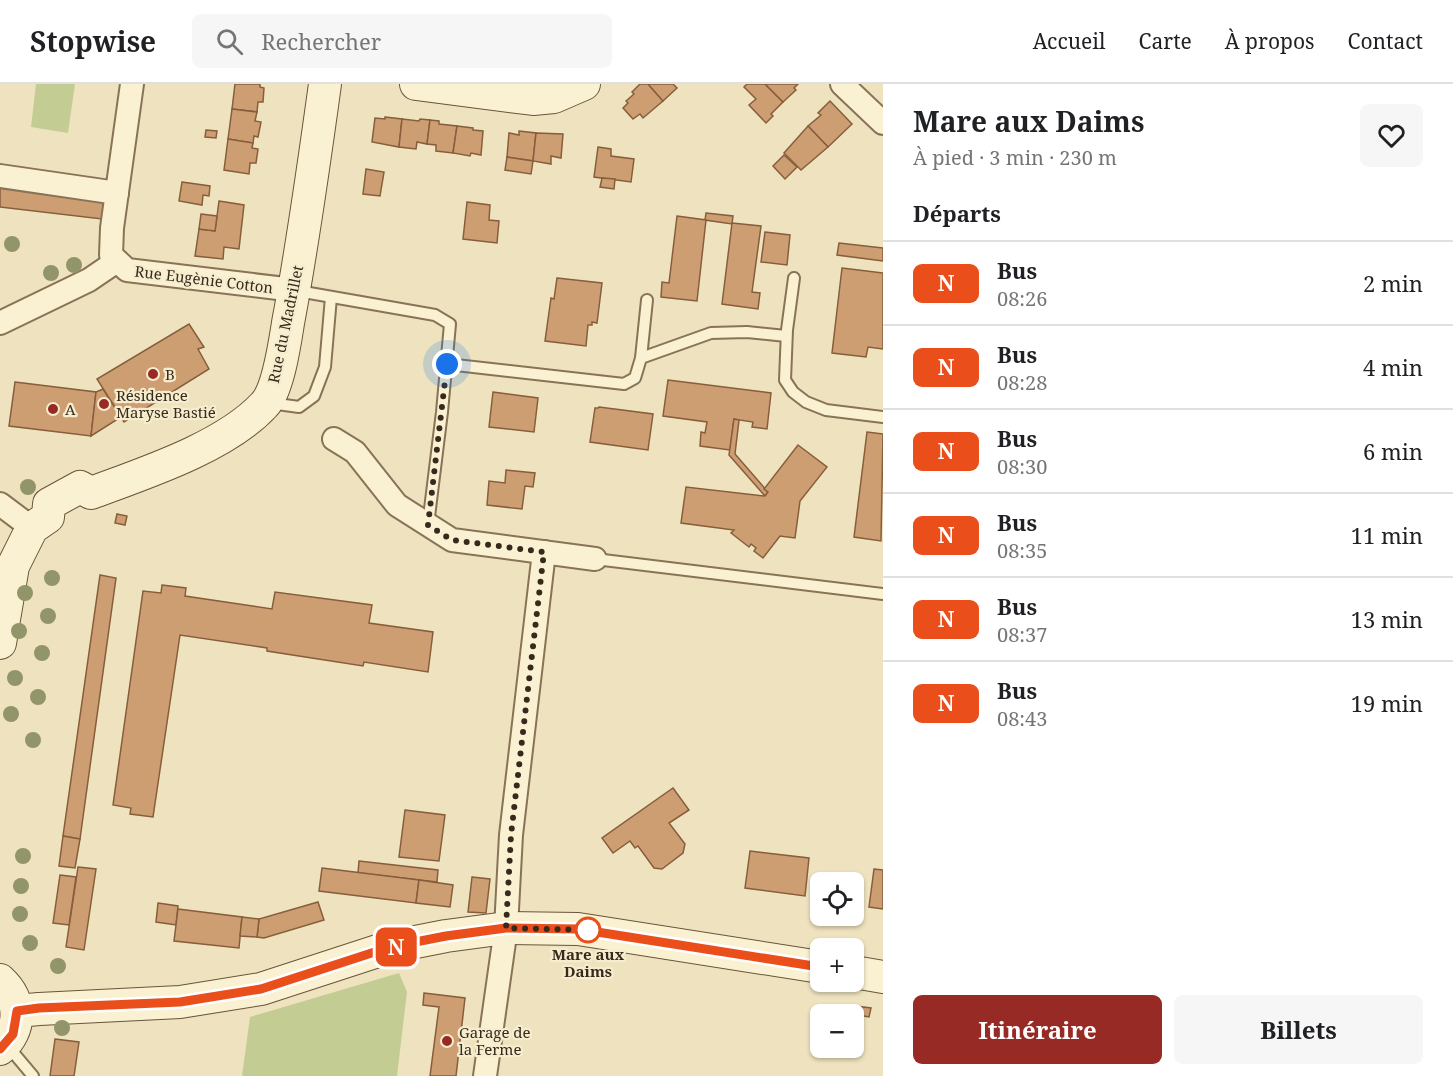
<!DOCTYPE html>
<html lang="fr">
<meta charset="utf-8">
<style>
body{margin:0;font-family:"Noto Serif",serif;background:#f6f6f6;color:#202124;height:100vh;display:flex;flex-direction:column;font-size:22px;white-space:nowrap}
*{box-sizing:border-box;margin:0}
p{font-size:20px;color:#757577}
.icon{flex:none;width:33px;height:33px;fill:none;stroke:currentColor;stroke-width:2;stroke-linecap:round;stroke-linejoin:round}
.map{position:relative;flex:1;overflow:hidden}
.sheet{display:flex;flex-direction:column;background:#fff;width:570px}
.sheet>*{flex:none}
.badge{padding:0 12px;border-radius:9px;font-size:21px;line-height:39px}
.buttons{position:absolute;left:810px;top:788px;display:grid;gap:12px}
.buttons a{display:grid;place-items:center;width:54px;height:54px;border-radius:9px;background:#fff;box-shadow:0 2px 4px #0004;font-size:30px}
.you{position:absolute;width:30px;height:30px;margin:-15px;border:4px solid #fff;border-radius:50%;background:#1a73e8;box-shadow:0 0 0 9px #1a73e833}
.map>.badge{position:absolute;translate:-50% -50%;box-shadow:0 0 0 3px #fff}
h2{padding:0 30px;font-size:22px;line-height:54px}
.round{display:grid;place-items:center;flex:none;width:63px;height:63px;border-radius:9px;background:#f6f6f6}
.head{display:flex;align-items:center;justify-content:space-between;height:102px;padding:0 30px}
h1{font-size:28px;font-weight:700;line-height:45px}
.primary-button{display:flex;gap:12px;margin-top:auto;padding:12px 30px}
.primary-button a{flex:1;height:69px;border-radius:9px;background:#982a25;color:#fff;font-size:24px;font-weight:700;line-height:69px;text-align:center}
.primary-button a+a{background:#f6f6f6;color:#202124}
ul{padding:0;list-style:none}
li{display:flex;align-items:center;gap:18px;height:84px;padding:0 30px;border-top:2px solid #e0e0e0}
li div{flex:1}
li b{display:block;font-size:22px}
li em{font-style:normal}
li .badge{min-width:66px;font-weight:700;text-align:center}
header{display:flex;align-items:center;gap:36px;box-sizing:border-box;height:84px;padding:0 30px;background:#fff;border-bottom:2px solid #e0e0e0}
header strong{font-size:28px}
nav{display:flex;gap:33px;margin-inline-start:auto;font-size:21px}
.search{width:420px;height:54px;background:#f6f6f6;display:flex;align-items:center;gap:15px;box-sizing:border-box;padding:0 21px;border-radius:9px;color:#757577;font-size:22px}
main{display:flex;flex:1;min-height:0}
.map>svg:first-child{display:block}
.grass{fill:#c3cd93}
.building{fill:#ce9e73;stroke:#875e3c;stroke-width:1.5}
.lines{fill:none;stroke-linecap:round;stroke-linejoin:round}
.lane-casing{stroke:#887357;stroke-width:14}
.street-casing{stroke:#887357;stroke-width:26}
.secondary-casing{stroke:#69543a;stroke-width:34}
.lane{stroke:#faf0d2;stroke-width:10}
.street{stroke:#faf0d2;stroke-width:22}
.secondary{stroke:#faf0d2;stroke-width:32}
.tree{fill:#929469}
.line-casing{stroke:#fff;stroke-width:14}
.line{stroke:#e94e1b;stroke-width:9}
.walk{stroke:#372a1c;stroke-width:6;stroke-dasharray:0 10.8}
.poi-dot{fill:#982a25;stroke:#f6edcf;stroke-width:2}
.stop-dot{fill:#fff;stroke:#e94e1b;stroke-width:3}
.labels{text-anchor:middle;dominant-baseline:central;stroke-width:4.5;stroke-linejoin:round;paint-order:stroke}
.street-label{font-size:15px;fill:#372a1c;stroke:#f6edcf}
.poi-label{font-size:15px;fill:#372a1c;stroke:#f6edcf;text-anchor:start}
.stop-label{font-size:15px;font-weight:bold;fill:#372a1c;stroke:#f6edcf}
</style>
<header>
<strong>Stopwise</strong>
<div class="search"><svg class="icon" aria-label="search" viewBox="0 0 24 24"><circle cx="10" cy="10" r="6"/><path d="M15 15l6 6"/></svg>Rechercher</div>
<nav><a>Accueil</a><a>Carte</a><a>À propos</a><a>Contact</a></nav>
</header>
<main>
<div class="map">
<svg width="883" height="992" viewBox="0 0 883 992">
<rect width="100%" height="100%" fill="#efe3bf"/>
<g class="grass">
<polygon points="36,0 75,0 68,49 31,43"/>
<polygon points="399,889 407,908 397,992 242,992 250,933"/>
</g>
<g class="building">
<polygon points="235,0 260,0 260,3 264,4 263,18 258,18 257,28 232,25"/>
<polygon points="640,0 648,0 663,17 643,34 640,30 633,35 623,24 628,19 626,17 634,10 632,8"/>
<polygon points="648,0 673,0 677,4 663,17"/>
<polygon points="747,0 765,0 783,18 771,30 773,32 766,39 749,21 756,15 744,3"/>
<polygon points="765,0 798,0 794,4 796,6 783,18"/>
<polygon points="830,17 852,40 828,63 808,42 821,31 818,29"/>
<polygon points="232,25 257,28 255,37 261,38 258,53 254,52 253,59 228,55"/>
<polygon points="385,33 402,35 399,63 372,58 375,34 385,35"/>
<polygon points="402,35 419,37 420,35 430,36 427,60 417,58 416,65 399,63"/>
<polygon points="430,36 439,37 439,40 457,42 453,69 436,67 436,61 427,60"/>
<polygon points="457,42 473,44 473,46 483,47 481,71 471,69 470,72 453,69"/>
<polygon points="808,42 828,63 801,86 784,69"/>
<polygon points="206,46 217,47 216,54 205,53"/>
<polygon points="519,47 536,49 533,77 507,73 509,49 519,51"/>
<polygon points="536,49 563,50 561,74 551,72 551,80 533,77"/>
<polygon points="228,55 253,59 252,64 258,65 256,79 250,79 249,90 224,86"/>
<polygon points="598,63 611,65 611,72 634,75 631,98 594,93"/>
<polygon points="784,71 797,83 785,95 773,82"/>
<polygon points="507,73 533,77 531,90 505,86"/>
<polygon points="366,85 384,88 380,112 363,110"/>
<polygon points="602,94 615,95 614,105 600,103"/>
<polygon points="182,98 210,102 209,112 203,111 202,121 179,117"/>
<polygon points="0,103 104,116 102,135 0,123"/>
<polygon points="219,117 244,121 239,165 224,163 223,175 195,172 199,145 215,147"/>
<polygon points="467,118 490,121 489,136 499,137 497,159 463,155"/>
<polygon points="706,129 733,132 732,140 705,136"/>
<polygon points="201,130 217,132 215,147 199,145"/>
<polygon points="677,132 706,136 697,217 661,213 662,198 669,199"/>
<polygon points="732,139 761,142 752,208 760,209 758,225 722,220"/>
<polygon points="765,148 790,151 787,181 761,178"/>
<polygon points="839,159 883,164 883,177 837,171"/>
<polygon points="842,184 883,189 883,265 868,263 866,273 832,269"/>
<polygon points="557,194 602,199 597,239 592,238 592,241 588,241 586,262 545,257 551,214 554,215"/>
<polygon points="189,240 204,263 198,265 209,285 124,338 97,295"/>
<polygon points="668,296 771,309 767,345 752,343 753,338 734,335 730,366 700,362 701,348 705,349 707,338 663,332"/>
<polygon points="15,298 96,308 91,352 9,342"/>
<polygon points="103,305 121,333 91,352 96,308"/>
<polygon points="493,308 538,314 534,348 489,343"/>
<polygon points="599,323 653,330 648,366 590,358 595,324 598,324"/>
<polygon points="734,335 739,336 735,370 768,408 765,412 729,371"/>
<polygon points="867,348 883,350 881,457 854,453"/>
<polygon points="798,361 827,383 800,417 795,454 780,452 763,474 754,467 756,464 751,460 749,463 731,449 734,446 681,439 686,403 765,412 768,408 764,405"/>
<polygon points="506,386 535,389 533,403 525,402 522,425 487,421 489,397 505,399"/>
<polygon points="117,430 127,432 125,441 115,439"/>
<polygon points="100,491 116,494 80,755 63,752"/>
<polygon points="162,501 186,504 185,512 272,525 275,508 372,521 369,539 433,548 428,588 364,578 363,582 267,567 267,564 180,551 153,733 130,730 131,724 113,721 143,507 161,509"/>
<polygon points="673,704 689,726 669,739 685,760 683,769 662,785 654,784 638,762 635,764 630,757 613,769 602,754"/>
<polygon points="405,726 445,731 439,777 399,773"/>
<polygon points="63,752 80,755 75,784 59,782"/>
<polygon points="750,767 809,774 805,812 745,804"/>
<polygon points="359,777 438,786 437,798 358,789"/>
<polygon points="78,783 96,785 84,866 66,863"/>
<polygon points="322,784 419,796 416,819 319,807"/>
<polygon points="874,785 883,786 883,825 869,823"/>
<polygon points="60,791 76,793 69,841 53,839"/>
<polygon points="472,793 490,795 486,829 468,828"/>
<polygon points="419,796 453,801 450,823 416,819"/>
<polygon points="318,818 324,836 264,854 257,853 259,835"/>
<polygon points="158,819 178,822 176,841 156,838"/>
<polygon points="178,825 242,833 239,864 174,857"/>
<polygon points="242,833 259,835 257,853 240,852"/>
<polygon points="424,909 465,914 456,992 430,992 439,923 423,921"/>
<polygon points="847,921 871,924 869,933 846,929"/>
<polygon points="55,955 79,958 74,992 50,992"/>
</g>
<g class="lines">
<defs>
<g id="lane">
<polyline points="794,194 787,246 785,296 793,308 806,318 826,326 883,333"/>
<polyline points="298,207 435,231 450,240 442,328 428,441"/>
<polyline points="641,274 647,216"/>
<polyline points="447,280 624,300 635,294 641,274 711,249 747,248 786,252"/>
<polyline points="270,319 299,323 314,312 325,283 331,213"/>
<polyline points="595,475 883,510"/>
<polyline points="6,960 33,992"/>
</g>
<g id="street">
<polyline points="132,0 112,144 111,171 127,186 294,206"/>
<polyline points="842,0 883,39"/>
<polyline points="0,92 117,109"/>
<polyline points="0,239 89,196 117,177"/>
<polyline points="334,355 355,368 397,421 452,456 595,475"/>
<polyline points="0,420 32,444"/>
<polyline points="485,992 506,844 511,751 544,468"/>
</g>
<g id="secondary">
<polyline points="416,0 533,15 554,13 584,0"/>
<path d="M0 559 13 482 32 444 48 433 49 420 80 403 91 409C145 389 225 363 264 321 278 307 285 258 288 239 303 159 314 80 325 0"/>
<polyline points="854,888 883,893"/>
<path d="M0 896C22 916 22 945 0 965"/>
<polyline points="17,927 39,925 180,918 261,905 390,863 446,852 506,844 578,845 820,883"/>
</g>
</defs>
<use href="#lane" class="lane-casing"/>
<use href="#street" class="street-casing"/>
<use href="#secondary" class="secondary-casing"/>
<use href="#lane" class="lane"/>
<use href="#street" class="street"/>
<use href="#secondary" class="secondary"/>
</g>
<g class="tree">
<circle cx="12" cy="160" r="8"/>
<circle cx="74" cy="181" r="8"/>
<circle cx="51" cy="189" r="8"/>
<circle cx="28" cy="403" r="8"/>
<circle cx="52" cy="494" r="8"/>
<circle cx="25" cy="509" r="8"/>
<circle cx="48" cy="532" r="8"/>
<circle cx="19" cy="547" r="8"/>
<circle cx="42" cy="569" r="8"/>
<circle cx="15" cy="594" r="8"/>
<circle cx="38" cy="613" r="8"/>
<circle cx="11" cy="630" r="8"/>
<circle cx="33" cy="656" r="8"/>
<circle cx="23" cy="772" r="8"/>
<circle cx="21" cy="802" r="8"/>
<circle cx="20" cy="830" r="8"/>
<circle cx="30" cy="859" r="8"/>
<circle cx="58" cy="882" r="8"/>
<circle cx="62" cy="944" r="8"/>
</g>
<g class="lines">
<defs>
<polyline id="line" points="0,965 13,950 17,927 39,924 180,918 261,905 390,863 446,852 506,844 578,845 820,883"/>
</defs>
<use href="#line" class="line-casing"/>
<use href="#line" class="line"/>
<polyline class="walk" points="447,280 428,441 452,456 544,468 511,751 506,844 588,846"/>
</g>
<g class="poi-dot">
<circle cx="153" cy="290" r="6"/>
<circle cx="104" cy="320" r="6"/>
<circle cx="53" cy="325" r="6"/>
<circle cx="447" cy="957" r="6"/>
</g>
<circle class="stop-dot" cx="588" cy="846" r="12"/>
<g class="labels">
<g class="street-label">
<text transform="translate(204 195) rotate(7)">Rue Eugènie Cotton</text>
<text transform="translate(285 240) rotate(-78)">Rue du Madrillet</text>
</g>
<g class="poi-label">
<text x="165" y="290">B</text>
<text x="116" y="311">Résidence<tspan x="116" dy="17">Maryse Bastié</tspan></text>
<text x="65" y="325">A</text>
<text x="459" y="948">Garage de<tspan x="459" dy="17">la Ferme</tspan></text>
</g>
<g class="stop-label">
<text x="588" y="870">Mare aux<tspan x="588" dy="17">Daims</tspan></text>
</g>
</g>
</svg>
<div class="buttons">
<a><svg class="icon" aria-label="locate" viewBox="0 0 24 24"><circle cx="12" cy="12" r="6"/><path d="M12 2v4M12 18v4M2 12h4M18 12h4"/></svg></a>
<a>+</a>
<a>−</a>
</div>
<div class="you" style="left:447px;top:280px"></div>
<b class="badge" style="left:396px;top:863px;background:#e94e1b;color:#fff">N</b>
</div>
<section class="sheet">
<div class="head"><div><h1>Mare aux Daims</h1><p>À pied · 3 min · 230 m</p></div><a class="round"><svg class="icon" aria-label="heart" viewBox="0 0 24 24"><path d="M12 20l-8-8c-3-5 5-10 8-4 3-6 11-1 8 4z"/></svg></a></div>
<h2>Départs</h2>
<ul>
<li><span class="badge" style="background:#e94e1b;color:#fff">N</span><div><b>Bus</b><p>08:26</p></div><em>2 min</em></li>
<li><span class="badge" style="background:#e94e1b;color:#fff">N</span><div><b>Bus</b><p>08:28</p></div><em>4 min</em></li>
<li><span class="badge" style="background:#e94e1b;color:#fff">N</span><div><b>Bus</b><p>08:30</p></div><em>6 min</em></li>
<li><span class="badge" style="background:#e94e1b;color:#fff">N</span><div><b>Bus</b><p>08:35</p></div><em>11 min</em></li>
<li><span class="badge" style="background:#e94e1b;color:#fff">N</span><div><b>Bus</b><p>08:37</p></div><em>13 min</em></li>
<li><span class="badge" style="background:#e94e1b;color:#fff">N</span><div><b>Bus</b><p>08:43</p></div><em>19 min</em></li>
</ul>
<div class="primary-button"><a>Itinéraire</a><a>Billets</a></div>
</section>
</main>
